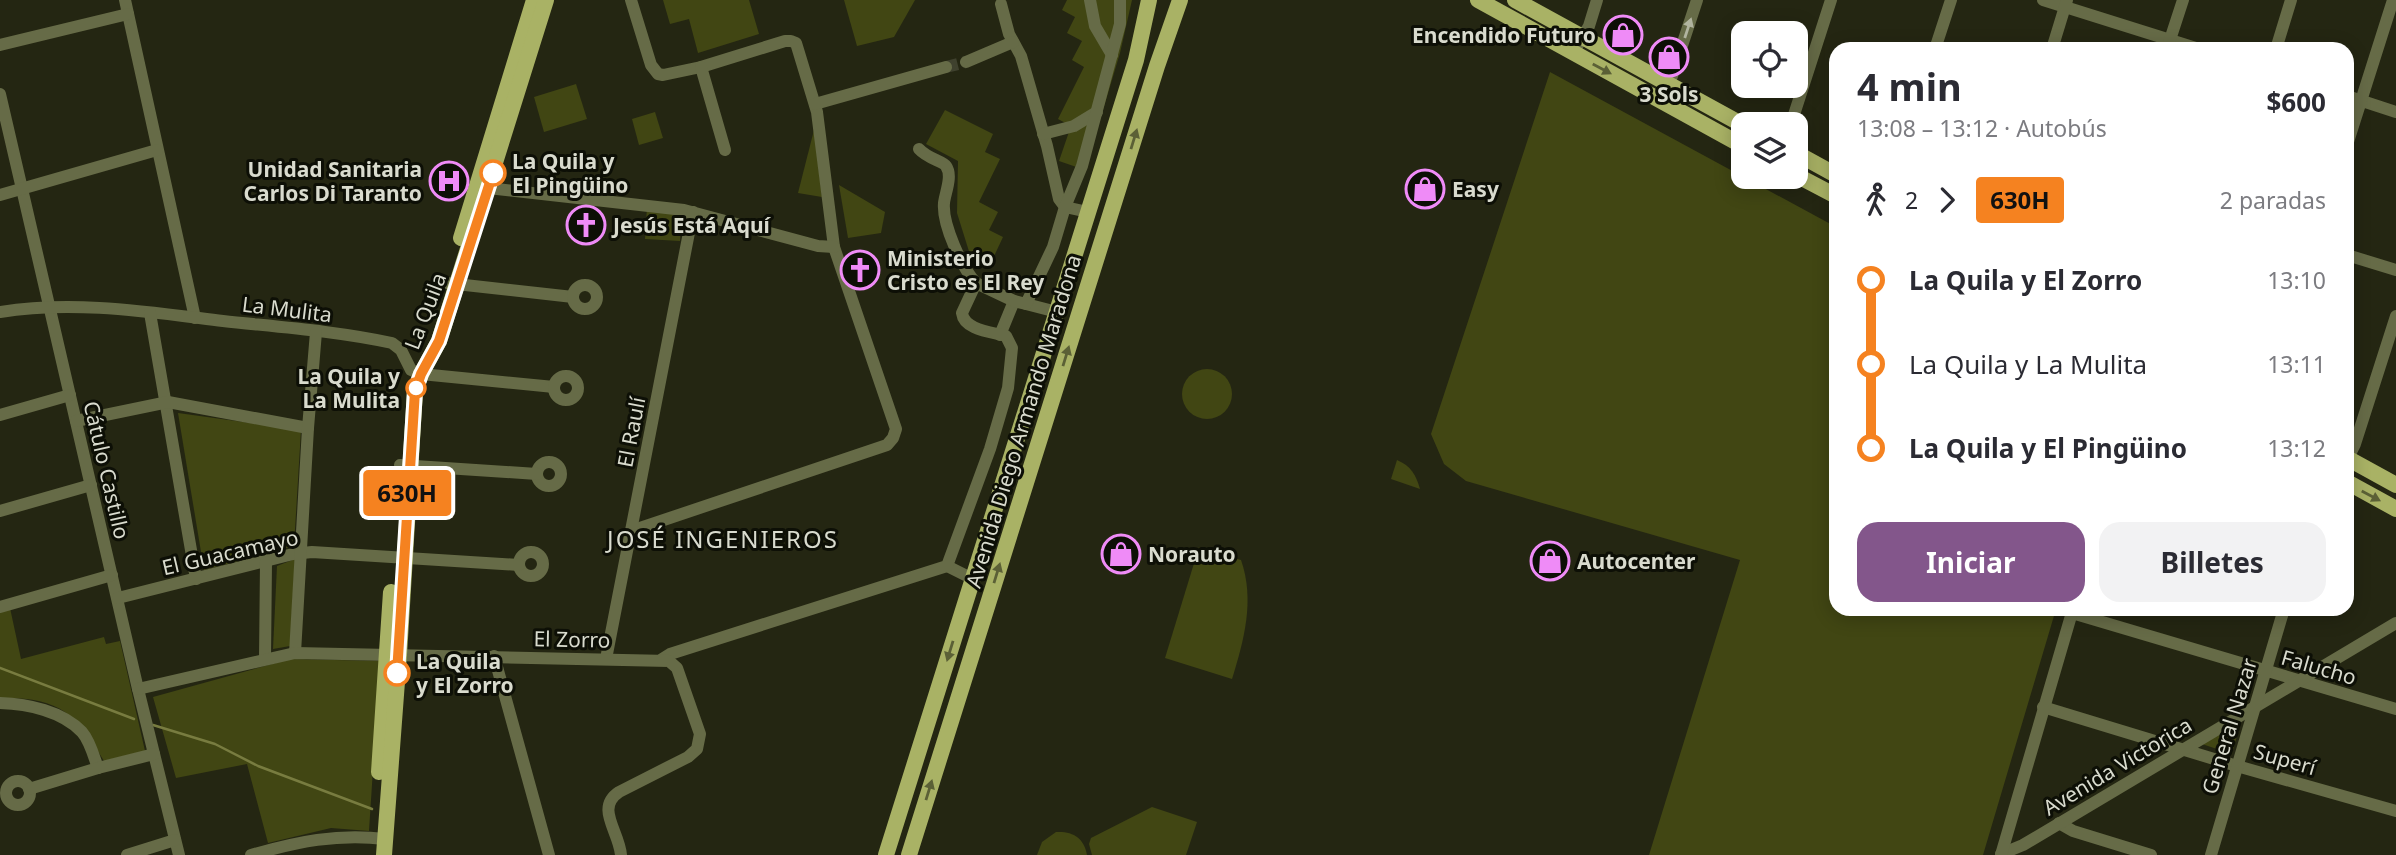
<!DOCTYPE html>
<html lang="es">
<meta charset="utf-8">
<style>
body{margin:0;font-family:"Noto Sans",sans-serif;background:#f2f2f3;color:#2b2b33;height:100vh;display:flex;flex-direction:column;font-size:26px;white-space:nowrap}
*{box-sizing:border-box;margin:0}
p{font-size:23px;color:#7c7c81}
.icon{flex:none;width:38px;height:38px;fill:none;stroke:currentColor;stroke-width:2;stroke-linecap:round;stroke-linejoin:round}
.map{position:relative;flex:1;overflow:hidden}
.drawer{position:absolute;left:1829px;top:42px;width:525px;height:574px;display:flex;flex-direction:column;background:#fff;border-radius:21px;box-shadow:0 4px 18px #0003}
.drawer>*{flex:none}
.badge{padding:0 14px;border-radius:5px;font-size:24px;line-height:46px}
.controls{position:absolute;left:1731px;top:21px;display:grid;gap:14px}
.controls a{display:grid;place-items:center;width:77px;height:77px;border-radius:14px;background:#fff;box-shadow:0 4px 18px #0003;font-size:35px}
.map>.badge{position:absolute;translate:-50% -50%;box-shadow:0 0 0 4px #fff}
.legs{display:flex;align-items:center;gap:10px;height:77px;padding:0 28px;font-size:23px}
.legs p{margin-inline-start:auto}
.head{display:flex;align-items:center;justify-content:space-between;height:119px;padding:0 28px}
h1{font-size:38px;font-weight:700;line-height:52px}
.action{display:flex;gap:14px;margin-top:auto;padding:14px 28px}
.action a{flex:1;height:80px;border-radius:21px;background:#83568b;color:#fff;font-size:28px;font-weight:700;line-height:80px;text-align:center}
.action a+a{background:#f2f2f3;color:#2b2b33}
ul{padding:0 28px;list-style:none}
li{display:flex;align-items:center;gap:24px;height:84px;font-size:26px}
li i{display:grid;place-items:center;width:10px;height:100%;margin:0 9px;background:currentColor}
li i::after{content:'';width:18px;height:18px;margin:-9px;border:5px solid;border-radius:50%;background:#fff}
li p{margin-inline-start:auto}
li:first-child i{background:linear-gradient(#0000 50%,currentColor 0)}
li:last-child i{background:linear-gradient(currentColor 50%,#0000 0)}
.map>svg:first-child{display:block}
.green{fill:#414613}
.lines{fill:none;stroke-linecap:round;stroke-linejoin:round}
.stream{stroke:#787c40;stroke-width:2.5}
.minor-tunnel{stroke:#3f412e;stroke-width:12;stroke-dasharray:12 6;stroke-linecap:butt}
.minor{stroke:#666b47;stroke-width:12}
.major{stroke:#a9b265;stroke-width:16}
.oneway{fill:#b1b49f}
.oneway2{fill:#5b6036}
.line-1-casing{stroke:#fff;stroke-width:16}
.line-1{stroke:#f58220;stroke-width:10}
.stop-1-dot{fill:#fff;stroke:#f58220;stroke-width:3.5}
.labels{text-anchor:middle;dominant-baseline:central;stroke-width:6;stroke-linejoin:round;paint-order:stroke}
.poi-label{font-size:21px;font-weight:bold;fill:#d9dbce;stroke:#0d0f06;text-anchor:start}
.stop-label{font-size:21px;font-weight:bold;fill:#d9dbce;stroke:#0d0f06;text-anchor:start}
.street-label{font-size:21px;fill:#d9dbce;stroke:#0d0f06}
.quarter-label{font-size:24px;letter-spacing:2px;fill:#d9dbce;stroke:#0d0f06}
</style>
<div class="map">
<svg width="2396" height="855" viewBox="0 0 2396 855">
<rect width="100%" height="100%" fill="#242612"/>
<g class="green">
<polygon points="663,0 749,0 759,34 698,53 689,19 670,24"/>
<polygon points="844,0 915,0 894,37 857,46"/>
<polygon points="1067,0 1132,0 1120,53 1085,170 1059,161 1071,126 1058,119 1084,67 1072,60 1082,41 1067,33 1075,17 1062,10"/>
<polygon points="1550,72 1836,227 1836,609 2056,609 1983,855 1649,855 1740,560 1466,481 1444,464 1431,434"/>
<polygon points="576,84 587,119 544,132 534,97"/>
<polygon points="945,110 993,134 985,152 1000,159 979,202 998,212 989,230 1003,237 989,267 972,261 957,213 958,161 926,144"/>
<polygon points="655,112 663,138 639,145 632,119"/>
<polygon points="814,130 822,197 798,193"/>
<polygon points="839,185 885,212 881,233 848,238"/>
<polygon points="647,207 682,211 680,241 645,239"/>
<circle cx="1207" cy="394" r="25"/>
<polygon points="178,413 301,430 294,546 204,570"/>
<path d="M1397 460C1411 466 1416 475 1420 489L1391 479Z"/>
<path d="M1199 547 1241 560C1255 600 1244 640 1232 679L1165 658Z"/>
<polygon points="295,559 290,646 273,649 277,566"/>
<path d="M10 608 21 659 104 637 106 644 120 641 145 751 104 761C76 713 59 697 0 698V612Z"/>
<polygon points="290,659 380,661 369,831 331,828 268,843 247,764 176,778 153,697"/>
<polygon points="2241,721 2232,754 2202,744"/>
<polygon points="1152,807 1197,822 1186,855 1092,855 1089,844 1091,838"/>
<path d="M1056 832C1073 831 1084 838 1087 855H1037L1042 842Z"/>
</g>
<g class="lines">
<g class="stream">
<polyline points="0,668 134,719"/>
<polyline points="153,725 215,744 258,766 372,809"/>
</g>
<polyline class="minor-tunnel" points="946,67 966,62"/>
<g class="minor">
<polyline points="125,0 195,318"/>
<polyline points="631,0 651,65 658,74 663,75 701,67 785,41 791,41 796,43 817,112 834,247 896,429 893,438 887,445 631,531"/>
<polyline points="1090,0 1095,26 1112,55"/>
<polyline points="2043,0 2199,49"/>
<polyline points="1001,4 1009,34 1021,56 1047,146 1059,199 1065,207 1088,212"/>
<polyline points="0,45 128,14"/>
<polyline points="1935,49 1951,0"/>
<polyline points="2052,49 2067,0"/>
<polyline points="2167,49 2183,0"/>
<polyline points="2276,49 2291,0"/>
<polyline points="1573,53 1589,26 1597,0"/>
<polyline points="966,62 1013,42"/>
<polyline points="701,67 725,150"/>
<polyline points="1667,91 1697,0"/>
<polyline points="0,94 138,689 179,855"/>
<polyline points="2347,96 2396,112"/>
<polyline points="815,104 946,67"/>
<polyline points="1791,124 1831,0"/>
<polyline points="1043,134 1074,126 1097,112"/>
<polyline points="2347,145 2393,0"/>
<path d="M919 149C928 159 943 161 946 166 953 176 945 193 944 203 942 224 962 268 976 283"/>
<polyline points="488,188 684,210 818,246 834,247"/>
<polyline points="0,195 157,150"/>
<polyline points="2347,255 2396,270"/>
<polyline points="447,283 573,297"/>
<circle cx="585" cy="297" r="12"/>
<polyline points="1026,304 1057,312"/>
<path d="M0 312C74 300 149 312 223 321 279 327 336 331 392 343L401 350 411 370 421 374 554 387"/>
<polyline points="150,313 196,579"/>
<polyline points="1000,335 1014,301"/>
<circle cx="566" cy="388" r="12"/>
<polyline points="0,415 70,395"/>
<polyline points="76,421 168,402 308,428"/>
<polyline points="2347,460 2355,444 2396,316"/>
<circle cx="549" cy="474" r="12"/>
<polyline points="400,465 537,474"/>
<polyline points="0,511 91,485"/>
<circle cx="531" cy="564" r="12"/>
<polyline points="947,566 973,579"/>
<polyline points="118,598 293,554 312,552 519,565"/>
<polyline points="0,607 112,575"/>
<polyline points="2072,613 2396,709"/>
<polyline points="295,653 308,428 316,332"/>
<polyline points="494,656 549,855"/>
<polyline points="265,658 266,562"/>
<polyline points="606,659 693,212"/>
<path d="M662 659 670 654 947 566 990 449 1008 388 1012 348 1006 336C992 332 964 330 962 313L976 283 1014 301 1026 304 1053 247 1065 207 1082 166 1120 24V0"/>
<path d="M138 689 295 653 669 661 677 668 700 734 697 749 688 757 619 792C595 808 619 831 621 855"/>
<path d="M0 703C28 704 62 711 82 732 90 741 94 757 98 768"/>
<polyline points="2043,707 2237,766 2396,811"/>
<circle cx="18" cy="793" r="12"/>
<polyline points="29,789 98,768 154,754"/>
<polyline points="2059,823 2073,831 2151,855"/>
<polyline points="2001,854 2023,845 2396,623"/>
<polyline points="127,855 175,840"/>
<path d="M251 855C296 842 338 833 385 839"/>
<polyline points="2001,855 2073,609"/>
<polyline points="2211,855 2284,609"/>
</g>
<g class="major">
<polyline points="1478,0 1743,146"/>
<polyline points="1515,0 1743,125"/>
<polyline points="1796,153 1836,175"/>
<polyline points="1796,175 1836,196"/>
<polyline points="461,238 534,0"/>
<polyline points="2347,458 2396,485"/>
<polyline points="2347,482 2396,509"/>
<polyline points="379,772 391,592"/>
<polyline points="384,855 399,655 415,391 421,374 439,341 546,0"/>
<polyline points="886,855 1136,60 1149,0"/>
<polyline points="909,855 1157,66 1180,0"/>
</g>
</g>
<defs><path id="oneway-solid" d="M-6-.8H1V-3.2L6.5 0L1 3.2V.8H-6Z" transform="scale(1.75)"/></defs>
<use class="oneway" href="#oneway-solid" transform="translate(1688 28) rotate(-72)"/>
<g class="oneway2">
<use href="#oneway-solid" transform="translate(1602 69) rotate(28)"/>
<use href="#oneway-solid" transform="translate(1134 139) rotate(-73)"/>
<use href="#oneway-solid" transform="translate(1066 356) rotate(-73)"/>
<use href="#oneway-solid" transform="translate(2371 496) rotate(28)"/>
<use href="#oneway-solid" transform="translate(997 573) rotate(-73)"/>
<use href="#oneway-solid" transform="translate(950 651) rotate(107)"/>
<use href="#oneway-solid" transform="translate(929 790) rotate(-73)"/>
</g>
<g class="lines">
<defs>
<polyline id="line-1" points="397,673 415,391 421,374 439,341 493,173"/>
</defs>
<use href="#line-1" class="line-1-casing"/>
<use href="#line-1" class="line-1"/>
</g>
<defs>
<symbol id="shop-ring" viewBox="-11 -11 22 22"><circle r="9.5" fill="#0d0f06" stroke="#ef8bf7" stroke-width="1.5"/><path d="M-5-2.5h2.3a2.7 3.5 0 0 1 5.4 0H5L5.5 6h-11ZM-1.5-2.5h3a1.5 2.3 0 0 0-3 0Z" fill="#ef8bf7"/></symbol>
<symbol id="hospital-ring" viewBox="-11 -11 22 22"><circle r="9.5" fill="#0d0f06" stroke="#ef8bf7" stroke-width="1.5"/><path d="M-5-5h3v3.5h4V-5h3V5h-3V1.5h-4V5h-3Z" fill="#ef8bf7"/></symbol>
<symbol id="church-ring" viewBox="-11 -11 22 22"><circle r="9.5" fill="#0d0f06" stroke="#ef8bf7" stroke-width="1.5"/><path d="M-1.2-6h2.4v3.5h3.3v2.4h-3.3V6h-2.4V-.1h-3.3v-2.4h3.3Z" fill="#ef8bf7"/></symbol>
</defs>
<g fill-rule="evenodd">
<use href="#shop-ring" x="1601" y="13" width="44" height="44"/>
<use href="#shop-ring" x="1647" y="35" width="44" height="44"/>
<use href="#hospital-ring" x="427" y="159" width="44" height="44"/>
<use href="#shop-ring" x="1403" y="167" width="44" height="44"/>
<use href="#church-ring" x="564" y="203" width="44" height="44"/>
<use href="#church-ring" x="838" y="248" width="44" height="44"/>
<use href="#shop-ring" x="1099" y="532" width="44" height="44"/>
<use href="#shop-ring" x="1528" y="539" width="44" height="44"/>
</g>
<g class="stop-1-dot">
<circle cx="493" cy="173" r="12"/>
<circle cx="416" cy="388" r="9"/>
<circle cx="397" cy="673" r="12"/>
</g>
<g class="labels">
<g class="poi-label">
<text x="1596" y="35" text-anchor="end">Encendido Futuro</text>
<text x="1669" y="94" text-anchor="middle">3 Sols</text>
<text x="422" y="169" text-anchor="end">Unidad Sanitaria<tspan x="422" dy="24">Carlos Di Taranto</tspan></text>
<text x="1452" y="189">Easy</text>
<text x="613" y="225">Jesús Está Aquí</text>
<text x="887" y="258">Ministerio<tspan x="887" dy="24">Cristo es El Rey</tspan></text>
<text x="1148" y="554">Norauto</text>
<text x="1577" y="561">Autocenter</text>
</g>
<g class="stop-label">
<text x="512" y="161">La Quila y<tspan x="512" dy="24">El Pingüino</tspan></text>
<text x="400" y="376" text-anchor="end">La Quila y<tspan x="400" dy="24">La Mulita</tspan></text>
<text x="416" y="661">La Quila<tspan x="416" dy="24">y El Zorro</tspan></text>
</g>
<g class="street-label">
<text transform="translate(287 309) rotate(7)">La Mulita</text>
<text transform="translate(425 311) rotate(-69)">La Quila</text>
<text transform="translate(1023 421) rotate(-73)">Avenida Diego Armando Maradona</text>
<text transform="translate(631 432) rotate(-79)">El Raulí</text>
<text transform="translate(107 470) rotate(77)">Cátulo Castillo</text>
<text transform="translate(230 552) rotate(-13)">El Guacamayo</text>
<text transform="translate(572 639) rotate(1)">El Zorro</text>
<text transform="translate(2319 667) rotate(16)">Falucho</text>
<text transform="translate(2229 726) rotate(-73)">General Nazar</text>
<text transform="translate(2285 759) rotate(16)">Superí</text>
<text transform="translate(2117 766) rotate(-31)">Avenida Victorica</text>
</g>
<g class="quarter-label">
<text x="723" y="538">JOSÉ INGENIEROS</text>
</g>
</g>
</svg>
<div class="controls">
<a><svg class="icon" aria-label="locate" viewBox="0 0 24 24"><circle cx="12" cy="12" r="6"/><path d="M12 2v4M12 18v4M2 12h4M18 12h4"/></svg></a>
<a><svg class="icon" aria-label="layers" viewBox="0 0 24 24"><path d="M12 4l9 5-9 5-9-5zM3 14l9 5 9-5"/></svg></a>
</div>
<b class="badge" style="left:407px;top:493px;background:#f58220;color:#111">630H</b>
<section class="drawer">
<div class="head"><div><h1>4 min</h1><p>13:08 – 13:12 · Autobús</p></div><b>$600</b></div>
<div class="legs"><svg class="icon" aria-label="walk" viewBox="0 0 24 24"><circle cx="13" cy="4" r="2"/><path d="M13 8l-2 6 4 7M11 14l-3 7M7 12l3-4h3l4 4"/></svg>2<svg class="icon" aria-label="forward" viewBox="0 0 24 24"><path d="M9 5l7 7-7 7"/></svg><b class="badge" style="background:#f58220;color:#111">630H</b><p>2 paradas</p></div>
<ul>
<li><i style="color:#f58220"></i><b>La Quila y El Zorro</b><p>13:10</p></li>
<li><i style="color:#f58220"></i><span>La Quila y La Mulita</span><p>13:11</p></li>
<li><i style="color:#f58220"></i><b>La Quila y El Pingüino</b><p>13:12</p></li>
</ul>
<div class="action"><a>Iniciar</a><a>Billetes</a></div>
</section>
</div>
